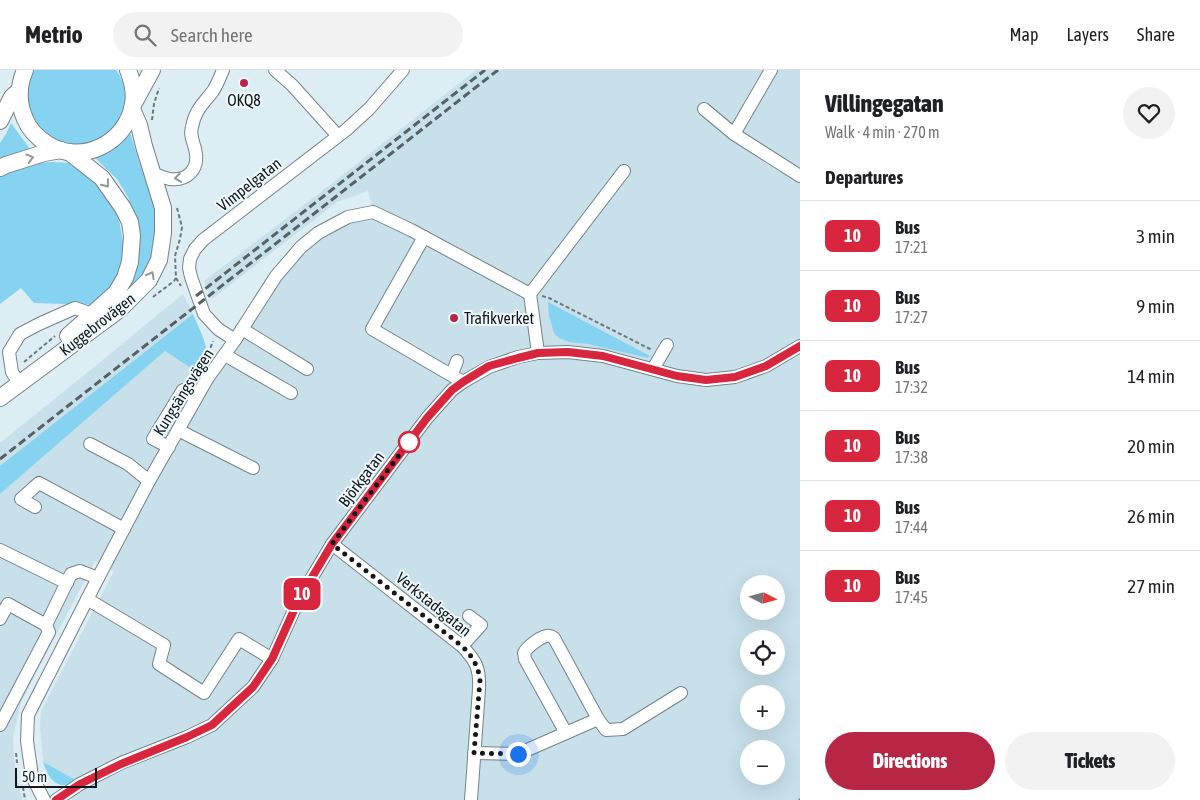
<!DOCTYPE html>
<meta charset="utf-8">
<style>
body{margin:0;font-family:"Asap Condensed",sans-serif;background:#f2f2f2;color:#202124;height:100vh;display:flex;flex-direction:column;font-size:19px;white-space:nowrap}
*{box-sizing:border-box;margin:0}
p{font-size:16px;color:#757577}
.icon{flex:none;width:28px;height:28px;fill:none;stroke:currentColor;stroke-width:2;stroke-linecap:round;stroke-linejoin:round}
.map{position:relative;flex:1;overflow:hidden}
.side{display:flex;flex-direction:column;background:#fff;width:400px}
.side>*{flex:none}
.badge{padding:0 10px;border-radius:8px;font-size:18px;line-height:32px}
.needle{width:32px;rotate:96deg}
.buttons{position:absolute;left:740px;top:505px;display:grid;gap:10px}
.buttons a{display:grid;place-items:center;width:45px;height:45px;border-radius:50%;background:#fff;box-shadow:0 5px 20px #0002;font-size:25px}
.scale{position:absolute;left:15px;bottom:12px;width:82px;box-sizing:border-box;padding-left:5px;border:2px solid #12181a;border-top:0;font-size:14px;line-height:18px;white-space:nowrap;color:#12181a;-webkit-text-stroke:4px #f0f9fd;paint-order:stroke}
.you{position:absolute;width:25px;height:25px;margin:-12px;border:4px solid #fff;border-radius:50%;background:#1a73e8;box-shadow:0 0 0 8px #1a73e833}
.map>.badge{position:absolute;translate:-50% -50%;box-shadow:0 0 0 2px #fff}
h2{padding:0 25px;font-size:19px;line-height:45px}
.round{display:grid;place-items:center;flex:none;width:52px;height:52px;border-radius:26px;background:#f2f2f2}
.summary{display:flex;align-items:center;justify-content:space-between;height:85px;padding:0 25px}
h1{font-size:24px;font-weight:800;line-height:38px}
.action{display:flex;gap:10px;margin-top:auto;padding:10px 25px}
.action a{flex:1;height:58px;border-radius:30px;background:#b82646;color:#fff;font-size:20px;font-weight:800;line-height:58px;text-align:center}
.action a+a{background:#f2f2f2;color:#202124}
ul{padding:0;list-style:none}
li{display:flex;align-items:center;gap:15px;height:70px;padding:0 25px;border-top:1px solid #e0e0e0}
li div{flex:1}
li b{display:block;font-size:19px}
li em{font-style:normal}
li .badge{min-width:55px;font-weight:700;text-align:center}
header{display:flex;align-items:center;gap:30px;box-sizing:border-box;height:70px;padding:0 25px;background:#fff;border-bottom:1px solid #e0e0e0}
header strong{font-size:24px}
nav{display:flex;gap:28px;margin-inline-start:auto;font-size:18px}
.search{width:350px;height:45px;background:#f2f2f2;display:flex;align-items:center;gap:12px;box-sizing:border-box;padding:0 18px;border-radius:28px;color:#757577;font-size:19px}
main{display:flex;flex:1;min-height:0}
.map>svg:first-child{display:block}
.built{fill:#c7e0ea;fill-rule:evenodd}
.green{fill:#85d3f0}
.lines{fill:none;stroke-linecap:round;stroke-linejoin:round}
.minor-casing{stroke:#748389;stroke-width:14}
.major-casing{stroke:#748389;stroke-width:18}
.path{stroke:#6e787c;stroke-width:2;stroke-dasharray:4 2.5;stroke-linecap:butt}
.minor{stroke:#fff;stroke-width:12}
.major{stroke:#fff;stroke-width:16}
.rail{stroke:#576064;stroke-width:3;stroke-dasharray:8 4;stroke-linecap:butt}
.oneway{stroke:#949798}
.line-casing{stroke:#fff;stroke-width:11}
.line{stroke:#d7263d;stroke-width:8}
.walk{stroke:#12181a;stroke-width:5;stroke-dasharray:0 9}
.poi-dot{fill:#b82646;stroke:#f0f9fd;stroke-width:2}
.stop-dot{fill:#fff;stroke:#d7263d;stroke-width:2.5}
.labels{text-anchor:middle;dominant-baseline:central;stroke-width:4;stroke-linejoin:round;paint-order:stroke}
.poi-label{font-size:16px;fill:#12181a;stroke:#f0f9fd}
.street-label{font-size:16px;fill:#12181a;stroke:#f0f9fd}
</style>
<header>
<strong>Metrio</strong>
<div class="search"><svg class="icon" aria-label="search" viewBox="0 0 24 24"><circle cx="10" cy="10" r="6"/><path d="M15 15l6 6"/></svg>Search here</div>
<nav><a>Map</a><a>Layers</a><a>Share</a></nav>
</header>
<main>
<div class="map">
<svg width="800" height="730" viewBox="0 0 800 730">
<rect width="100%" height="100%" fill="#ddedf4"/>
<g class="built">
<path d="M476 0H800V730H72L78 711 43 692 40 656 41 641 114 501 95 491 21 632 13 668 14 690 22 730H0V538L1 536 0 535V424L165 281 207 308 276 206 318 163 373 142 368 121 337 132 212 229 204 211 326 118ZM749 514H776V541H749ZM749 569H776V596H749ZM749 624H776V651H749ZM749 679H776V706H749Z"/>
<polygon points="183,224 193,244 0,397 0,373 93,298"/>
</g>
<g class="green">
<path d="M35 0H116C127 13 128 38 119 53 115 60 98 71 92 77L57 76 31 54 25 20 31 4Z"/>
<polygon points="11,53 33,83 0,95 0,73 6,64"/>
<polygon points="129,59 139,91 157,141 156,180 139,213 91,250 118,225 134,146 128,127 117,109 91,84"/>
<polygon points="52,92 71,93 98,110 110,130 119,149 123,173 122,194 118,209 97,235 34,233 21,218 0,234 0,103 24,94"/>
<polygon points="548,232 650,286 648,288 588,274 569,272 559,268 554,263 549,246"/>
<path d="M193 244C197 253 208 276 207 285 207 292 203 298 200 304L165 281 0 424V396Z"/>
<path d="M43 692 78 711C74 712 69 714 65 715 52 716 47 703 43 692Z"/>
</g>
<g class="lines">
<defs>
<g id="minor">
<polyline points="275,0 292,15 338,66"/>
<polyline points="704,39 734,64 800,106"/>
<polyline points="734,64 771,0"/>
<path d="M152 103C158 105 164 108 170 109 187 111 198 100 196 84 195 74 189 67 192 57 195 40 203 34 213 21 217 15 220 7 223 0"/>
<polyline points="424,167 372,259 463,312"/>
<polyline points="242,259 307,299"/>
<polyline points="235,270 218,259 204,244 191,207 189,198 190,189 195,179 203,170 346,60 369,39 403,0"/>
<polyline points="538,283 530,224 624,101"/>
<polyline points="225,285 291,323"/>
<polyline points="653,299 667,275"/>
<polyline points="452,304 457,291"/>
<polyline points="19,313 12,302 9,282 20,264 39,254 75,238 92,244"/>
<polyline points="178,360 253,398"/>
<polyline points="90,374 128,394 149,411"/>
<polyline points="169,377 153,369 183,320 196,328"/>
<polyline points="35,437 21,429 39,413 124,459"/>
<path d="M332 474 462 576C476 591 480 598 479 619L471 730"/>
<polyline points="0,480 67,513"/>
<polyline points="87,529 164,575 159,594 204,623 239,569 272,589"/>
<polyline points="0,549 8,534 46,555"/>
<polyline points="462,576 481,555 469,546"/>
<polyline points="0,655 49,562 46,555 71,504 80,501 98,508"/>
<path d="M566 663 525 589 524 583C527 577 543 564 550 566 551 566 552 567 554 568L598 649"/>
<polyline points="474,683 518,684 598,649 606,660 623,659 681,623"/>
<polyline points="44,730 32,706 27,671 28,645 98,508 149,411 207,309 235,270 276,206 301,177 318,163 348,147 373,142 411,160 530,224"/>
<polyline points="56,730 80,714 121,693 187,667 212,655 253,617 272,589 299,529 332,474 427,348 452,320 463,312 489,297 518,287 538,283 568,282 603,286 677,306 706,310 735,307 766,296 800,276"/>
</g>
<g id="major">
<path d="M25 0C18 16 18 33 25 49 29 59 38 68 47 74 81 96 127 73 133 34 135 23 132 10 128 0"/>
<polyline points="134,33 152,0"/>
<polyline points="0,51 12,27 20,20"/>
<polyline points="0,98 6,95 44,83 61,80"/>
<polyline points="68,266 116,223 125,208 130,192 132,166 130,152 123,138 102,108 69,82"/>
<polyline points="0,328 120,239 149,210 159,190 163,163 163,138 144,76 139,55 132,39"/>
</g>
</defs>
<use href="#minor" class="minor-casing"/>
<use href="#major" class="major-casing"/>
<g class="path">
<polyline points="152,50 154,34 159,18"/>
<polyline points="177,138 182,157 180,169 175,186 176,208 181,216"/>
<polyline points="542,226 549,228 652,280"/>
<polyline points="153,227 174,211 176,208"/>
<polyline points="206,290 213,271"/>
<polyline points="24,292 55,266"/>
<polyline points="16,683 17,693"/>
<polyline points="23,717 25,730"/>
<polyline points="799,730 800,729"/>
</g>
<use href="#minor" class="minor"/>
<use href="#major" class="major"/>
<g class="rail">
<polyline points="196,226 485,0"/>
<polyline points="0,389 498,0"/>
</g>
</g>
<defs><path id="oneway-chevron" d="M-2-3.5L2.5 0L-2 3.5" fill="none" stroke-width="1.6" stroke-linecap="round" stroke-linejoin="round" transform="scale(1.25)"/></defs>
<g class="oneway">
<use href="#oneway-chevron" transform="translate(30 88) rotate(-17)"/>
<use href="#oneway-chevron" transform="translate(178 108) rotate(172)"/>
<use href="#oneway-chevron" transform="translate(106 114) rotate(52)"/>
<use href="#oneway-chevron" transform="translate(151 205) rotate(-61)"/>
</g>
<g class="lines">
<defs>
<polyline id="line" points="56,730 80,714 121,694 187,667 212,655 253,617 272,589 299,529 332,474 427,348 452,320 463,312 489,296 518,288 538,283 568,282 603,286 677,306 706,310 735,307 766,296 800,276"/>
</defs>
<use href="#line" class="line-casing"/>
<use href="#line" class="line"/>
<path class="walk" d="M409 372 332 474 462 576C472 586 478 595 480 610L474 683 518 684"/>
</g>
<g class="poi-dot">
<circle cx="244" cy="13" r="5"/>
<circle cx="454" cy="248" r="5"/>
</g>
<circle class="stop-dot" cx="409" cy="372" r="10"/>
<g class="labels">
<g class="poi-label">
<text x="244" y="30">OKQ8</text>
<text x="464" y="248" text-anchor="start">Trafikverket</text>
</g>
<g class="street-label">
<text transform="translate(249 114) rotate(-38)">Vimpelgatan</text>
<text transform="translate(97 254) rotate(-38)">Kuggebrovägen</text>
<text transform="translate(183 322) rotate(-58)">Kungsängsvägen</text>
<text transform="translate(361 409) rotate(-53)">Björkgatan</text>
<text transform="translate(434 534) rotate(39)">Verkstadsgatan</text>
</g>
</g>
</svg>
<div class="buttons">
<a><svg class="needle" viewBox="-14 -14 28 28"><path d="M0-13l5 13h-10z" fill="#e53935"/><path d="M0 13l5-13h-10z" fill="#757577"/></svg></a>
<a><svg class="icon" aria-label="locate" viewBox="0 0 24 24"><circle cx="12" cy="12" r="6"/><path d="M12 2v4M12 18v4M2 12h4M18 12h4"/></svg></a>
<a>+</a>
<a>−</a>
</div>
<div class="scale">50 m</div>
<div class="you" style="left:518px;top:684px"></div>
<b class="badge" style="left:302px;top:524px;background:#d7263d;color:#fff">10</b>
</div>
<section class="side">
<div class="summary"><div><h1>Villingegatan</h1><p>Walk · 4 min · 270 m</p></div><a class="round"><svg class="icon" aria-label="heart" viewBox="0 0 24 24"><path d="M12 20l-8-8c-3-5 5-10 8-4 3-6 11-1 8 4z"/></svg></a></div>
<h2>Departures</h2>
<ul>
<li><span class="badge" style="background:#d7263d;color:#fff">10</span><div><b>Bus</b><p>17:21</p></div><em>3 min</em></li>
<li><span class="badge" style="background:#d7263d;color:#fff">10</span><div><b>Bus</b><p>17:27</p></div><em>9 min</em></li>
<li><span class="badge" style="background:#d7263d;color:#fff">10</span><div><b>Bus</b><p>17:32</p></div><em>14 min</em></li>
<li><span class="badge" style="background:#d7263d;color:#fff">10</span><div><b>Bus</b><p>17:38</p></div><em>20 min</em></li>
<li><span class="badge" style="background:#d7263d;color:#fff">10</span><div><b>Bus</b><p>17:44</p></div><em>26 min</em></li>
<li><span class="badge" style="background:#d7263d;color:#fff">10</span><div><b>Bus</b><p>17:45</p></div><em>27 min</em></li>
</ul>
<div class="action"><a>Directions</a><a>Tickets</a></div>
</section>
</main>
